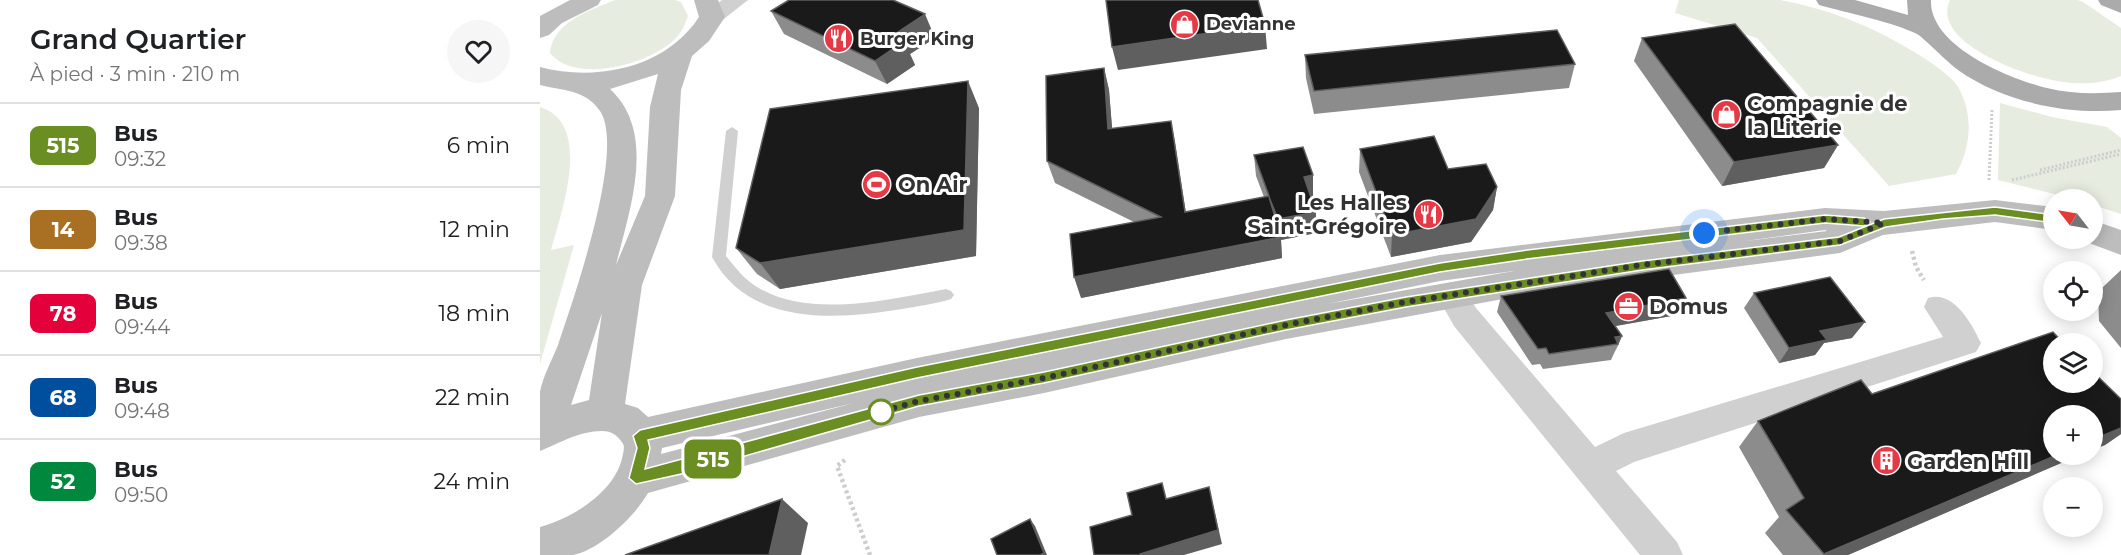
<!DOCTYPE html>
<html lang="fr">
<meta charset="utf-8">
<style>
body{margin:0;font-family:Montserrat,sans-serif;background:#f6f6f6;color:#202124;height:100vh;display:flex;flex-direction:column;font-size:22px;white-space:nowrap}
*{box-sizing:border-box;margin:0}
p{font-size:20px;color:#757577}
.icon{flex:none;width:33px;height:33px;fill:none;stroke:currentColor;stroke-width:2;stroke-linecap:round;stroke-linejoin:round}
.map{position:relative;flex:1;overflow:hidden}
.drawer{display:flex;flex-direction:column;background:#fff;width:540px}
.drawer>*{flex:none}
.badge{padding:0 12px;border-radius:9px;font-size:21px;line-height:39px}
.needle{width:39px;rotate:301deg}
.tools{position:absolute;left:1503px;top:189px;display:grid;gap:12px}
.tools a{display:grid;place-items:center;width:60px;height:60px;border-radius:50%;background:#fff;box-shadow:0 3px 15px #0003;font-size:30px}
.you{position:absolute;width:30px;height:30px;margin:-15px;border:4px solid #fff;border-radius:50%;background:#1a73e8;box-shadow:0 0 0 9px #1a73e833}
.map>.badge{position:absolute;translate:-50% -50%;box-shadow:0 0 0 3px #fff}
.round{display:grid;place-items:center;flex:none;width:63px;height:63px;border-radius:32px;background:#f6f6f6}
.overview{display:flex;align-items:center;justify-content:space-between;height:102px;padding:0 30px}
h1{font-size:28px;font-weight:600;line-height:45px}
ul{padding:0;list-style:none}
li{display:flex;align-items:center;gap:18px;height:84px;padding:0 30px;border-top:2px solid #e0e0e0}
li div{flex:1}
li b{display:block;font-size:22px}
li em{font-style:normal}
li .badge{min-width:66px;font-weight:700;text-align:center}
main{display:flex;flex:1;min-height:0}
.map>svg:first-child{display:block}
.green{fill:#e6ecdf}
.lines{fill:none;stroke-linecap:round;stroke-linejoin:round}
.path-far1{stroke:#cdcdcd;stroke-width:3;stroke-dasharray:2 2;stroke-linecap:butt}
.path{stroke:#cdcdcd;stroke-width:4.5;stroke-dasharray:3 3;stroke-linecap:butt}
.lane{fill:#d0d0d0;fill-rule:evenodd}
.street{fill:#d0d0d0;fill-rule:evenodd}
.secondary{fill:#bdbdbd;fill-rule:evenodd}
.primary{fill:#ababab;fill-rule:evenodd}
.wall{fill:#8c8c8c}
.shaded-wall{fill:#5f5f5f}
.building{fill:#1a1a1a;stroke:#5f5f5f;stroke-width:1.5}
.line{fill:#6b8e23;stroke:#fff;stroke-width:1.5}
.walk{stroke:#333;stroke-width:6;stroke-dasharray:0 10.8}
.stop-dot{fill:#fff;stroke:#6b8e23;stroke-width:3}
.labels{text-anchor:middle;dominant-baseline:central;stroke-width:6;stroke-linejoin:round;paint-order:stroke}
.far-poi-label{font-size:18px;font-weight:bold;fill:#333;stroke:#fff;text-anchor:start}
.poi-label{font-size:21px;font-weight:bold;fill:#333;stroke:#fff;text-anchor:start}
</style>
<main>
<section class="drawer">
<div class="overview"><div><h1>Grand Quartier</h1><p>À pied · 3 min · 210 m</p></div><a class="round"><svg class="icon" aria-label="heart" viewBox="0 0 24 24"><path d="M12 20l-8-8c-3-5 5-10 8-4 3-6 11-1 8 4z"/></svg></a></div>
<ul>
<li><span class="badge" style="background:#6b8e23;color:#fff">515</span><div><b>Bus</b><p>09:32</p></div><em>6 min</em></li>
<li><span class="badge" style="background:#a96f23;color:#fff">14</span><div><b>Bus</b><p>09:38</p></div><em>12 min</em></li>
<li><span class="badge" style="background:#e4003a;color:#fff">78</span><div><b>Bus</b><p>09:44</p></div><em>18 min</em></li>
<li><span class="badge" style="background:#004f9e;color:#fff">68</span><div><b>Bus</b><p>09:48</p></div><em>22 min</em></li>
<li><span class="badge" style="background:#00893e;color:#fff">52</span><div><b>Bus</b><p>09:50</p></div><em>24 min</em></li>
</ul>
</section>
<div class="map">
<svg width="1581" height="555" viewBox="0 0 1581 555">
<rect width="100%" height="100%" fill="#fff"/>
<g class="green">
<path d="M75 0H135L141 2 148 16C146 21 144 28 140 33 119 63 35 86 10 53 13 22 50 10 75 0Z"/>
<path d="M1139 0C1170 0 1209 0 1240 0 1294 10 1341 30 1387 60 1397 67 1412 77 1418 87 1434 115 1431 147 1416 174L1349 186 1217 38 1135 13Z"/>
<path d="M1410 0H1538L1543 2 1581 28V76C1559 85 1536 85 1512 80 1484 75 1390 42 1410 0Z"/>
<polygon points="1460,103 1512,117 1567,127 1581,138 1581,214 1553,205 1552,200 1534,199 1458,180"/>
<path d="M0 107C54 124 21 212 11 250L34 245 0 364Z"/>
</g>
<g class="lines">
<g class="path-far1">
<polyline points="1500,170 1581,150"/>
<polyline points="1449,180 1452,110"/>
<polyline points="1472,180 1581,154"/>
</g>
<g class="path">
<polyline points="1372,251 1376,267 1384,280"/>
<polyline points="305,460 297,466 330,555"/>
</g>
<path class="lane" d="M192 127 198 131 186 256C192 263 198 271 204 277 254 323 346 300 406 289L411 291 414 295 411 299C396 304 378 306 362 309 296 320 209 326 172 257L186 131Z"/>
<g class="street">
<polygon points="182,0 208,0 180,22 164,22 161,17"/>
<path d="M911 282 922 286 936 308 1055 447 1084 433 1403 337 1384 307 1388 298C1413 290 1431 322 1441 343L1436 352 1094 462 1076 471 1137 542 1143 555H1100L914 326 896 294 900 286Z"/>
</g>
<g class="secondary">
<polygon points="30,0 61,0 58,5 22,23 9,35 0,38 0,16"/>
<path d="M154 0H178L185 17 169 41 152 56 141 90 135 196 102 285 85 404 98 408 108 417 377 358 900 255 1285 208 1344 211 1455 200 1514 207V230L1455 222 1343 235 1300 253 996 293 746 339 504 393 379 417 108 493C95 516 60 550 33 555 23 555 10 555 0 555V527C33 518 77 491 83 454 84 449 85 445 81 441 76 434 70 431 62 431 39 431 20 443 0 451 0 432 0 410 0 392 3 376 12 360 18 345 33 300 86 150 60 111 45 89 23 91 0 85V67C56 82 126 68 159 17ZM118 74 110 107 105 196 76 265C89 211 118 133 70 89ZM1285 230 1287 231 1198 242ZM974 271 787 304 900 281ZM62 313 49 400 31 405ZM314 403 121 454 122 448Z"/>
<polygon points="1552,220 1581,230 1581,255 1541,240 1552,238"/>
</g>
<g class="primary">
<path d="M1276 0H1315L1368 15 1367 0H1391C1389 46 1470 79 1507 88 1531 94 1556 94 1581 92V110C1527 115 1463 102 1418 70 1407 62 1384 38 1377 34 1353 22 1307 13 1279 5Z"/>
<polygon points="1558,0 1581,0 1581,13 1561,5"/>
</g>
</g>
<g class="wall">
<polygon points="231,11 395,38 370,54 375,65 347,84 244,34"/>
<polygon points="1102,38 1298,145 1284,168 1182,186 1094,61"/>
<polygon points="765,55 1035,64 1029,88 774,114 766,78"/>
<polygon points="564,68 569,90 572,129 631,121 645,212 724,197 716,176 714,155 773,175 773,196 771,197 776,233 741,240 742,258 541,298 594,222 515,183 507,161"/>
<polygon points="439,108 436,256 240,289 217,274 196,248"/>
<polygon points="820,149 908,169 957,187 953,210 931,242 851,257 819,172"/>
<polygon points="1581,270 1581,348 1559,321 1558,293 1564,286"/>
<polygon points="1214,293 1312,338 1284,343 1275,355 1239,363 1204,308"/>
<polygon points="961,296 1146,298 1137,315 1075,326 1082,336 1071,360 1003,369 1000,364 992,365 957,312"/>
<polygon points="1513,332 1524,344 1514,344 1514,382 1552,382 1552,371 1581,399 1581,434 1565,445 1552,450 1552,416 1514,416 1514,454 1542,454 1308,555 1243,555 1225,533 1239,517 1199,447 1218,421 1321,380 1332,394"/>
</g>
<g class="shaded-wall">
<polygon points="385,14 395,38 370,54 375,65 347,84 335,61 352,36"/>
<polygon points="725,25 727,49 578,70 572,47"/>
<polygon points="564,68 569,90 574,151 568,129"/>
<polygon points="428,81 439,108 436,256 240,289 220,263"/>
<polygon points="631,121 635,142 649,233 645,212"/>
<polygon points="1298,145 1284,168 1182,186 1194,162"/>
<polygon points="773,175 773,196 765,198 764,177"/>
<polygon points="957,187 953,210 931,242 851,257 852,235"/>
<polygon points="776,212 776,233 741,240 742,258 541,298 534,277 739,238 738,219"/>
<polygon points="1146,298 1137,315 1059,329 1066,313"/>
<polygon points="1325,322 1312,338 1284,343 1275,355 1239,363 1249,348 1280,331"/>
<polygon points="1082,336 1075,352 1078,344 1075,337"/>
<polygon points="1581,428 1581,434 1565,445 1552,450 1552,440"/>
<polygon points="1519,454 1542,454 1308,555 1283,555"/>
<polygon points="669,487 682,544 644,555 600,555 600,554"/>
<polygon points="242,499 268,523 261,555 229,555"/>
<polygon points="490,519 495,526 507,555 500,555"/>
</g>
<g class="building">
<polygon points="249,0 353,0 385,14 352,36 364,41 335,61 231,11"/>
<polygon points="566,0 718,0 725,25 572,47"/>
<polygon points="1195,24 1298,145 1194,162 1102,38"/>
<polygon points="1017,30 1035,64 774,91 765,55"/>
<polygon points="564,68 568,129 631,121 645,212 729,196 714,155 763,147 773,175 764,177 776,212 738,219 729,197 741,237 534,277 530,234 621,217 507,161 506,76"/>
<polygon points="428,81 424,230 220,263 196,248 230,109"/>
<polygon points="894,136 908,169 946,164 957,187 936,219 852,235 820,149"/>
<polygon points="1129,269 1146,298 1066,313 1082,336 1075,337 1078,344 1009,354 1006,348 998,349 961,296"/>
<polygon points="1290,277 1325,322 1280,331 1287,340 1249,348 1214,293"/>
<polygon points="1513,332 1524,344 1514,344 1514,382 1552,382 1552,371 1581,399 1581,428 1552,440 1552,416 1514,416 1514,454 1519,454 1284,554 1246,510 1264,498 1218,421 1321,380 1332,394"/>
<polygon points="622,483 626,499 669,487 678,530 600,554 600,555 554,555 550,527 592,515 587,493"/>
<polygon points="242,499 229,555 85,555"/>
<polygon points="490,519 504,553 500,555 457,555 451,539"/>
</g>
<polygon class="line" points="1455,207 1514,215 1519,219 1514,223 1455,215 1403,219 1346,227 1300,245 1102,270 866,307 746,330 504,383 379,406 146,473 96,484 89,478 97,448 93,436 100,430 377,367 900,263 987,250 1285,215 1324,218 1330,222 1324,226 1285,223 987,259 900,272 377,378 108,440 110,448 105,469 379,395 504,372 746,320 866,297 1102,261 1299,237 1344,219"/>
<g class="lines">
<polyline class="walk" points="341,412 332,414 379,401 504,378 746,325 866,302 1102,265 1300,241 1344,223 1285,219 1164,233"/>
</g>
<defs>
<symbol id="shop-disc" viewBox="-11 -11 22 22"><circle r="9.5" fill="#e63946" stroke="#fff"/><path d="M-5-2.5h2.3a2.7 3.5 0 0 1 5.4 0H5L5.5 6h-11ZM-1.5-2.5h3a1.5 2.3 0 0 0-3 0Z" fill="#fff"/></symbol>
<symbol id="restaurant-disc" viewBox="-11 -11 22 22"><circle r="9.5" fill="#e63946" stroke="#fff"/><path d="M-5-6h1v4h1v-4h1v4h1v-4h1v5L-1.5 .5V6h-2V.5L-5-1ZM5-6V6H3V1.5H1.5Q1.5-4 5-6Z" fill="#fff"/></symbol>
<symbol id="stadium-disc" viewBox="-11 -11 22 22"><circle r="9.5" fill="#e63946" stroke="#fff"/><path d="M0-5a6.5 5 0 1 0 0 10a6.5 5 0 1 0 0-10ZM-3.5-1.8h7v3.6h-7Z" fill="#fff"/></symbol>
<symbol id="office-disc" viewBox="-11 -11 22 22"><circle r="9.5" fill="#e63946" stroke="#fff"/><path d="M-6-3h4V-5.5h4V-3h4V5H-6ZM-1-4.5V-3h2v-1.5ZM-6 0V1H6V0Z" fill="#fff"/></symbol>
<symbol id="building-disc" viewBox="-11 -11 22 22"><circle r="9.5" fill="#e63946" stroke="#fff"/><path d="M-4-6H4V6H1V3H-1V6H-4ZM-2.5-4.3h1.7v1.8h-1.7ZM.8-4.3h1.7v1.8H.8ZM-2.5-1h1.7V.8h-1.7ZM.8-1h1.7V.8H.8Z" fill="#fff"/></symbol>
</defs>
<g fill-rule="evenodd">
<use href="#shop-disc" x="628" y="8" width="33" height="33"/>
<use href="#restaurant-disc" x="282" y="22" width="33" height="33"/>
<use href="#shop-disc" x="1170" y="98" width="33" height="33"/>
<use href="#stadium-disc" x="320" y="168" width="33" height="33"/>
<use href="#restaurant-disc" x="872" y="198" width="33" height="33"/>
<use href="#office-disc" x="1072" y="290" width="33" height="33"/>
<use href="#building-disc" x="1330" y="444" width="33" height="33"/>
</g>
<circle class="stop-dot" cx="341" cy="412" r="12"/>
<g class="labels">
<g class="far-poi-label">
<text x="666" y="24">Devianne</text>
<text x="320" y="39">Burger King</text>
</g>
<g class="poi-label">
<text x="1207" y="103">Compagnie de<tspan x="1207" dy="24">la Literie</tspan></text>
<text x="358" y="184">On Air</text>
<text x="867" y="202" text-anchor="end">Les Halles<tspan x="867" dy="24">Saint-Grégoire</tspan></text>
<text x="1109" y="306">Domus</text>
<text x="1367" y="461">Garden Hill</text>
</g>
</g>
</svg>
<div class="tools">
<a><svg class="needle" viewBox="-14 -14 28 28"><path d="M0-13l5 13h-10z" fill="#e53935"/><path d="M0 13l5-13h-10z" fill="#757577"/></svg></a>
<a><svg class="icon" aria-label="locate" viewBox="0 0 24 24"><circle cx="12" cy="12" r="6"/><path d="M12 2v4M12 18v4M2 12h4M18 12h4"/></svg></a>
<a><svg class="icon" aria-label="layers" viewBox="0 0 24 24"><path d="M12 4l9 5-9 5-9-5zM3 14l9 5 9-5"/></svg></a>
<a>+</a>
<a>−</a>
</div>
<div class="you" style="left:1164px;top:233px"></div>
<b class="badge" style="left:173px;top:459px;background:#6b8e23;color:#fff">515</b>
</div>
</main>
